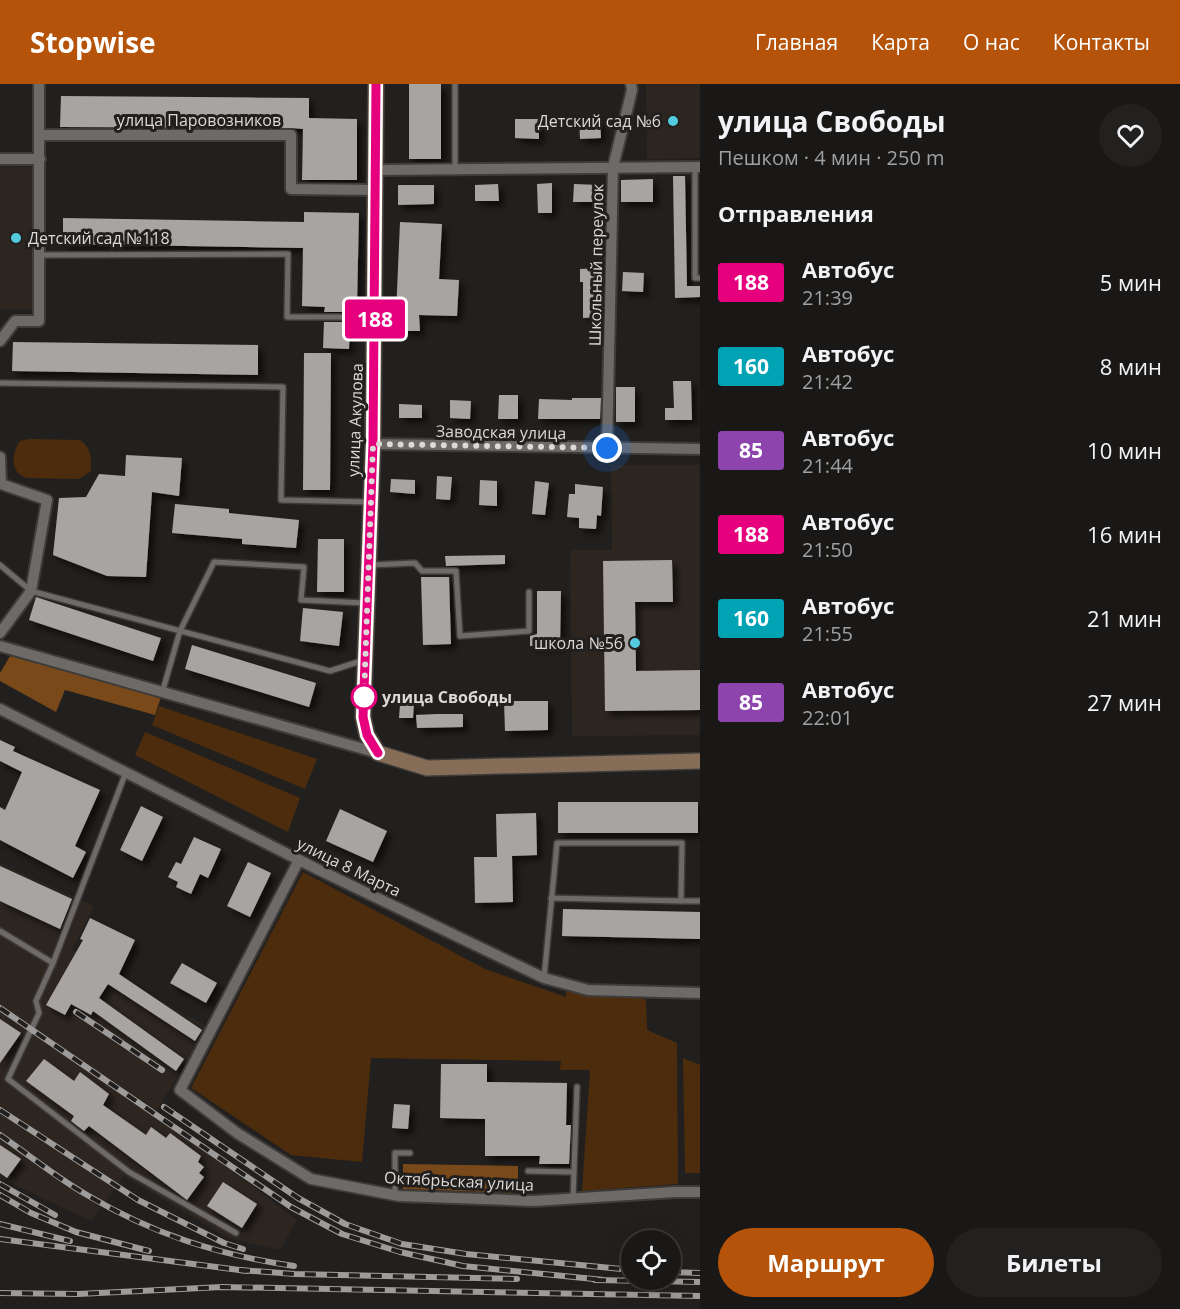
<!DOCTYPE html>
<html lang="ru">
<meta charset="utf-8">
<style>
body{margin:0;font-family:"Open Sans",sans-serif;background:#23211f;color:#f1f3f6;height:100vh;display:flex;flex-direction:column;font-size:22px;white-space:nowrap}
*{box-sizing:border-box;margin:0}
p{font-size:20px;color:#9fa0a1}
.icon{flex:none;width:33px;height:33px;fill:none;stroke:currentColor;stroke-width:2;stroke-linecap:round;stroke-linejoin:round}
.map{position:relative;flex:1;overflow:hidden}
.panel{display:flex;flex-direction:column;background:#1a1816;width:480px}
.panel>*{flex:none}
.badge{padding:0 12px;border-radius:4px;font-size:21px;line-height:39px}
.tools{position:absolute;left:621px;top:1146px;display:grid;gap:12px}
.tools a{display:grid;place-items:center;width:60px;height:60px;border-radius:50%;background:#1a1816;box-shadow:0 6px 24px #0002,0 0 0 2px #383735;font-size:30px}
.you{position:absolute;width:30px;height:30px;margin:-15px;border:4px solid #fff;border-radius:50%;background:#1a73e8;box-shadow:0 0 0 9px #1a73e833}
.map>.badge{position:absolute;translate:-50% -50%;box-shadow:0 0 0 3px #fff}
h2{padding:0 18px;font-size:22px;line-height:54px}
.round{display:grid;place-items:center;flex:none;width:63px;height:63px;border-radius:32px;background:#23211f}
.head{display:flex;align-items:center;justify-content:space-between;height:102px;padding:0 18px}
h1{font-size:28px;font-weight:700;line-height:45px}
.cta{display:flex;gap:12px;margin-top:auto;padding:12px 18px}
.cta a{flex:1;height:69px;border-radius:36px;background:#b45309;color:#fff;font-size:24px;font-weight:700;line-height:69px;text-align:center}
.cta a+a{background:#23211f;color:#f1f3f6}
ul{padding:0;list-style:none}
li{display:flex;align-items:center;gap:18px;height:84px;padding:0 18px}
li div{flex:1}
li b{display:block;font-size:22px}
li em{font-style:normal}
li .badge{min-width:66px;font-weight:700;text-align:center}
header{display:flex;align-items:center;gap:36px;box-sizing:border-box;height:84px;padding:0 30px;background:#b45309;color:#fff}
header strong{font-size:28px}
nav{display:flex;gap:33px;margin-inline-start:auto;font-size:21px}
main{display:flex;flex:1;min-height:0}
.map>svg:first-child{display:block}
.built{fill:#2d2620}
.green{fill:#4c2c0d}
.forest{fill:#79491a}
.building{fill:#a7a4a2;filter:url(#shadow)}
.lines{fill:none;stroke-linecap:round;stroke-linejoin:round}
.lane-casing{stroke:#3e3c3a;stroke-width:8}
.street-casing{stroke:#3e3c3a;stroke-width:14}
.secondary-casing{stroke:#3e3c3a;stroke-width:18}
.lane{stroke:#6d6a68;stroke-width:5}
.street{stroke:#6d6a68;stroke-width:10}
.secondary{stroke:#856d57;stroke-width:15}
.rail-casing{stroke:#9d9c9a;stroke-width:6}
.rail{stroke:#22201e;stroke-width:4;stroke-dasharray:11;stroke-linecap:butt}
.line-casing{stroke:#fff;stroke-width:14}
.line{stroke:#e6007e;stroke-width:9}
.walk{stroke:#dbdad8;stroke-width:6;stroke-dasharray:0 10.8}
.poi-dot{fill:#54cade;stroke:#22201e;stroke-width:2}
.stop-dot{fill:#fff;stroke:#e6007e;stroke-width:3}
.labels{text-anchor:middle;dominant-baseline:central;stroke-width:6;stroke-linejoin:round;paint-order:stroke}
.street-label{font-size:16px;fill:#dbdad8;stroke:#22201e}
.poi-label{font-size:16px;fill:#dbdad8;stroke:#22201e;text-anchor:end}
.stop-label{font-size:16px;font-weight:bold;fill:#dbdad8;stroke:#22201e;text-anchor:start}
</style>
<header>
<strong>Stopwise</strong>
<nav><a>Главная</a><a>Карта</a><a>О нас</a><a>Контакты</a></nav>
</header>
<main>
<div class="map">
<svg width="700" height="1225" viewBox="0 0 700 1225">
<defs>
<filter id="shadow"><feDropShadow dx="5" dy="5" stdDeviation="3" flood-color="#0009"/></filter>
</defs>
<rect width="100%" height="100%" fill="#22201e"/>
<g class="built">
<polygon points="646,0 700,0 700,74 647,75"/>
<polygon points="0,82 33,83 32,226 0,225"/>
<polygon points="611,381 700,381 700,651 572,652 570,466 612,466"/>
<polygon points="0,779 94,822 72,866 208,943 155,1029 297,1136 280,1166 228,1154 124,1092 91,1137 0,1094"/>
</g>
<g class="green">
<path d="M28 355 80 356C92 364 91 374 91 387L79 395 27 394C10 389 11 370 20 357Z"/>
<polygon points="159,622 317,675 305,705 152,641"/>
<polygon points="145,648 300,714 288,748 135,671"/>
<polygon points="303,788 485,885 566,913 566,907 646,915 647,946 677,959 678,1100 582,1107 590,986 560,986 561,977 371,974 362,1078 291,1071 191,1004"/>
<polygon points="683,974 700,981 700,1089 685,1089"/>
</g>
<g class="forest">
<polygon points="10,572 161,613 155,631 65,606 56,628 0,597 0,589"/>
<polygon points="403,1080 518,1082 518,1109 403,1105"/>
</g>
<g class="building">
<rect x="409" y="0" width="32" height="75"/>
<polygon points="61,12 309,14 309,34 357,35 357,96 302,96 303,45 291,44 60,43"/>
<polygon points="600,32 601,54 580,55 579,33"/>
<polygon points="515,35 539,35 539,55 515,54"/>
<polygon points="673,92 685,92 687,202 700,202 700,213 675,214"/>
<polygon points="653,95 653,118 621,118 621,96"/>
<polygon points="552,99 552,129 538,129 537,100"/>
<polygon points="498,100 499,117 475,117 475,101"/>
<polygon points="574,100 601,101 600,118 573,118"/>
<polygon points="398,101 434,101 434,120 398,121"/>
<polygon points="304,128 359,129 357,223 350,223 350,228 324,228 325,223 302,222 303,164 63,160 63,134 304,138"/>
<polygon points="400,138 442,140 439,195 459,196 457,232 419,231 420,247 401,247 401,230 396,230"/>
<polygon points="601,184 601,233 583,234 583,198 580,198 580,185"/>
<polygon points="623,188 644,189 643,208 622,207"/>
<polygon points="324,238 350,238 349,265 323,264"/>
<polygon points="13,258 258,261 258,291 12,287"/>
<polygon points="304,269 331,269 330,406 303,406"/>
<polygon points="673,297 691,297 692,336 665,336 665,324 674,324"/>
<rect x="616" y="303" width="19" height="35"/>
<polygon points="499,311 518,311 518,335 498,335"/>
<polygon points="572,314 601,314 600,335 538,335 539,315 572,316"/>
<polygon points="450,316 471,317 470,335 450,334"/>
<polygon points="399,320 422,321 422,334 399,334"/>
<polygon points="126,371 182,374 179,412 152,408 146,493 107,492 53,471 59,414 86,413 99,390 125,392"/>
<polygon points="437,392 452,393 450,416 436,415"/>
<polygon points="391,395 415,396 415,410 390,408"/>
<polygon points="480,396 497,397 497,422 479,421"/>
<polygon points="535,397 549,399 545,431 532,430"/>
<polygon points="575,400 603,403 601,432 597,431 596,445 579,444 579,434 567,433 569,410 575,410"/>
<polygon points="175,420 229,425 229,429 299,436 296,464 242,460 242,455 172,449"/>
<polygon points="318,455 344,455 344,508 317,508"/>
<polygon points="505,471 505,480 446,482 445,472"/>
<polygon points="672,476 673,518 635,518 636,587 700,586 700,626 605,627 603,477"/>
<polygon points="421,493 449,493 451,560 423,561"/>
<polygon points="537,507 561,507 560,562 530,562 530,552 537,550"/>
<polygon points="36,513 161,554 153,577 29,536"/>
<polygon points="303,524 343,528 339,562 300,557"/>
<polygon points="192,561 316,599 309,623 185,585"/>
<polygon points="504,617 548,617 548,646 505,647"/>
<polygon points="400,621 414,621 413,634 399,634"/>
<polygon points="436,630 463,630 463,643 417,644 416,631"/>
<polygon points="0,656 15,663 13,667 100,706 75,762 86,768 73,794 0,756 0,723 5,726 22,688 0,677"/>
<rect x="558" y="718" width="140" height="31"/>
<polygon points="141,722 163,733 142,777 120,766"/>
<polygon points="340,725 387,747 373,778 326,757"/>
<polygon points="536,729 537,771 512,772 513,818 475,819 474,773 497,773 496,730"/>
<polygon points="194,753 221,765 208,794 200,790 191,810 176,803 178,798 168,793 176,778 181,780"/>
<polygon points="248,778 271,789 250,833 227,822"/>
<polygon points="0,782 72,815 60,845 0,817"/>
<polygon points="563,825 700,828 700,855 562,852"/>
<polygon points="90,834 135,856 119,890 202,946 195,957 108,900 99,914 184,975 176,987 93,927 91,931 71,920 65,931 46,921 83,856 80,855"/>
<polygon points="182,879 217,899 206,919 170,899"/>
<polygon points="0,935 21,949 0,979"/>
<polygon points="44,975 74,997 80,988 109,1010 103,1021 146,1051 151,1043 166,1054 170,1049 201,1072 198,1078 204,1083 199,1089 204,1093 187,1116 89,1042 84,1047 71,1037 74,1032 26,997"/>
<polygon points="441,980 487,980 487,998 567,999 566,1041 571,1041 569,1080 539,1080 540,1072 485,1072 485,1035 440,1034"/>
<polygon points="394,1020 410,1021 408,1045 392,1044"/>
<polygon points="0,1061 21,1075 7,1094 0,1089"/>
<polygon points="223,1098 257,1120 242,1144 207,1122"/>
</g>
<g class="lines">
<defs>
<g id="lane">
<polyline points="455,0 455,85"/>
<polyline points="695,83 695,194 700,194"/>
<polyline points="39,171 288,170 287,233 374,233"/>
<polyline points="0,299 283,303 281,416 369,418"/>
<polyline points="0,481 31,507 330,587 364,576"/>
<polyline points="370,481 415,479 422,487 456,487 460,552 529,547 529,508"/>
<polyline points="162,609 180,547 214,478 304,483 301,516 364,519"/>
<polyline points="126,688 53,879 36,917 39,929 8,995 129,1088 236,1149"/>
<polyline points="681,817 700,817"/>
<polyline points="0,847 53,879"/>
<polyline points="544,894 557,759 682,759 681,817 551,814"/>
<polyline points="528,1087 574,1088"/>
<polyline points="395,1111 395,1069 410,1069"/>
<polyline points="573,1115 577,1003"/>
</g>
<g id="street">
<polyline points="40,51 291,51 291,105 376,106"/>
<polyline points="0,75 40,75"/>
<polyline points="377,86 700,83"/>
<polyline points="0,257 15,237 39,237 39,0"/>
<polyline points="373,360 700,365"/>
<polyline points="607,365 613,83 632,6 631,0"/>
<polyline points="0,373 1,400 47,416 31,507 0,549"/>
<polyline points="0,562 378,669"/>
<polyline points="0,625 319,786 544,894 588,906 700,909"/>
<polyline points="299,776 180,1006 237,1049 311,1095 399,1112 534,1117 675,1108 700,1108"/>
</g>
<polyline id="secondary" points="376,0 373,360 363,633 367,651 378,669 427,684 700,677"/>
</defs>
<use href="#lane" class="lane-casing"/>
<use href="#street" class="street-casing"/>
<use href="#secondary" class="secondary-casing"/>
<use href="#lane" class="lane"/>
<use href="#street" class="street"/>
<use href="#secondary" class="secondary"/>
<defs>
<g id="rail">
<polyline points="0,924 291,1123 342,1150 400,1168 463,1182 604,1196"/>
<polyline points="76,928 162,986"/>
<polyline points="164,1023 298,1114 345,1140 402,1160 466,1170 632,1186"/>
<polyline points="0,1026 138,1116 224,1159 243,1165"/>
<path d="M0 1051C29 1071 57 1094 87 1111 153 1150 218 1171 294 1182"/>
<polyline points="0,1100 55,1131"/>
<polyline points="0,1111 31,1129 76,1148 149,1167"/>
<polyline points="0,1140 70,1157"/>
<polyline points="0,1155 247,1187"/>
<polyline points="239,1186 295,1190 517,1195"/>
<polyline points="670,1188 700,1189"/>
<polyline points="595,1196 700,1198"/>
<polyline points="0,1209 78,1210 222,1203 700,1212"/>
</g>
</defs>
<use href="#rail" class="rail-casing"/>
<use href="#rail" class="rail"/>
</g>
<g class="lines">
<defs>
<polyline id="line" points="376,0 373,360 363,633 367,651 378,669"/>
</defs>
<use href="#line" class="line-casing"/>
<use href="#line" class="line"/>
<polyline class="walk" points="364,613 373,360 607,364"/>
</g>
<g class="poi-dot">
<circle cx="673" cy="37" r="6"/>
<circle cx="16" cy="154" r="6"/>
<circle cx="635" cy="559" r="6"/>
</g>
<circle class="stop-dot" cx="364" cy="613" r="12"/>
<g class="labels">
<g class="street-label">
<text x="199" y="36">улица Паровозников</text>
<text transform="translate(596 181) rotate(-89)">Школьный переулок</text>
<text transform="translate(355 336) rotate(-88)">улица Акулова</text>
<text transform="translate(501 348) rotate(1)">Заводская улица</text>
<text transform="translate(349 783) rotate(26)">улица 8 Марта</text>
<text transform="translate(459 1097) rotate(3)">Октябрьская улица</text>
</g>
<g class="poi-label">
<text x="661" y="37">Детский сад №6</text>
<text x="28" y="154" text-anchor="start">Детский сад №118</text>
<text x="623" y="559">школа №56</text>
</g>
<g class="stop-label">
<text x="382" y="613">улица Свободы</text>
</g>
</g>
</svg>
<div class="tools">
<a><svg class="icon" aria-label="locate" viewBox="0 0 24 24"><circle cx="12" cy="12" r="6"/><path d="M12 2v4M12 18v4M2 12h4M18 12h4"/></svg></a>
</div>
<div class="you" style="left:607px;top:364px"></div>
<b class="badge" style="left:375px;top:235px;background:#e6007e;color:#fff">188</b>
</div>
<section class="panel">
<div class="head"><div><h1>улица Свободы</h1><p>Пешком · 4 мин · 250 m</p></div><a class="round"><svg class="icon" aria-label="heart" viewBox="0 0 24 24"><path d="M12 20l-8-8c-3-5 5-10 8-4 3-6 11-1 8 4z"/></svg></a></div>
<h2>Отправления</h2>
<ul>
<li><span class="badge" style="background:#e6007e;color:#fff">188</span><div><b>Автобус</b><p>21:39</p></div><em>5 мин</em></li>
<li><span class="badge" style="background:#00a3b4;color:#fff">160</span><div><b>Автобус</b><p>21:42</p></div><em>8 мин</em></li>
<li><span class="badge" style="background:#8e44ad;color:#fff">85</span><div><b>Автобус</b><p>21:44</p></div><em>10 мин</em></li>
<li><span class="badge" style="background:#e6007e;color:#fff">188</span><div><b>Автобус</b><p>21:50</p></div><em>16 мин</em></li>
<li><span class="badge" style="background:#00a3b4;color:#fff">160</span><div><b>Автобус</b><p>21:55</p></div><em>21 мин</em></li>
<li><span class="badge" style="background:#8e44ad;color:#fff">85</span><div><b>Автобус</b><p>22:01</p></div><em>27 мин</em></li>
</ul>
<div class="cta"><a>Маршрут</a><a>Билеты</a></div>
</section>
</main>
